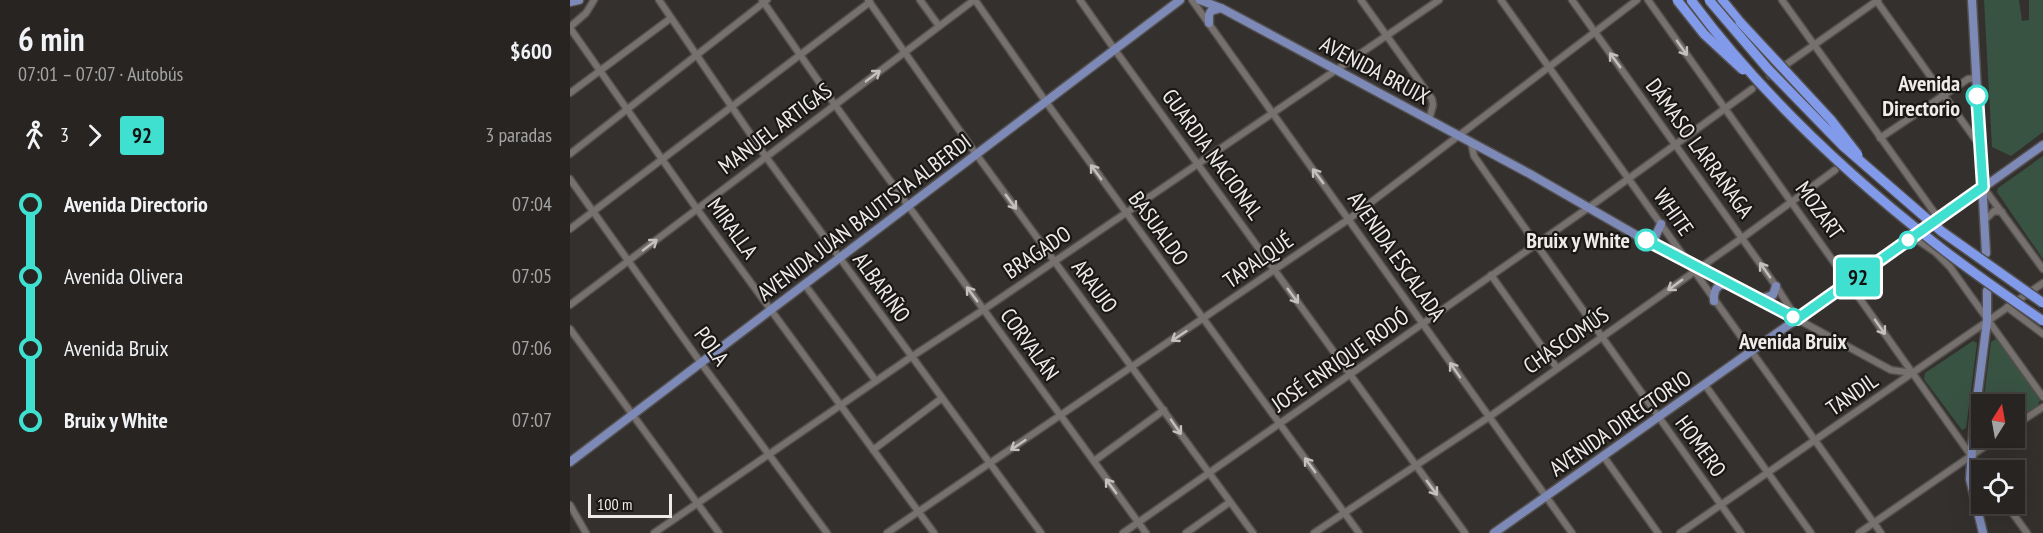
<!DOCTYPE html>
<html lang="es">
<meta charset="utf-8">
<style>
body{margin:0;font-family:"PT Sans Narrow",sans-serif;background:#2f2c2a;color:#f1f3f6;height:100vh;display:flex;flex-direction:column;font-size:22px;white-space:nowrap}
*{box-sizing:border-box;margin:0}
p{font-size:20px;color:#a4a4a5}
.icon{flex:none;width:33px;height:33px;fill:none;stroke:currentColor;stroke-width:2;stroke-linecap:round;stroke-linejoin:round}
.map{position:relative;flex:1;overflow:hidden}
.panel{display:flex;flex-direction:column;background:#272422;width:570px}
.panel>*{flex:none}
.badge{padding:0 12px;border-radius:4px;font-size:21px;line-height:39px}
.needle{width:39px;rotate:11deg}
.tools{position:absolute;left:1401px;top:394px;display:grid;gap:12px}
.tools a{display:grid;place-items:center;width:54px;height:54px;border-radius:0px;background:#272422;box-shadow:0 6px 24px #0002,0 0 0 2px #434140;font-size:30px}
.scale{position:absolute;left:18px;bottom:15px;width:84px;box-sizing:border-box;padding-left:6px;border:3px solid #eeebe9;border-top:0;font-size:16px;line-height:21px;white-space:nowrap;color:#eeebe9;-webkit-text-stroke:4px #1a1817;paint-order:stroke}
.map>.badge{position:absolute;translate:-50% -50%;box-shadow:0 0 0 3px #fff}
.legs{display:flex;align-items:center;gap:9px;height:66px;padding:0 18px;font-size:20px}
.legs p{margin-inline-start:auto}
.headline{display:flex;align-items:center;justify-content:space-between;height:102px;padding:0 18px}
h1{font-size:33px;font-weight:700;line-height:45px}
ul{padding:0 18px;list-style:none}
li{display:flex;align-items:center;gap:21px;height:72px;font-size:22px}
li i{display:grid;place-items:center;width:9px;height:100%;margin:0 8px;background:currentColor}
li i::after{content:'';width:15px;height:15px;margin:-8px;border:4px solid;border-radius:50%;background:#272422}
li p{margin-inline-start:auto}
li:first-child i{background:linear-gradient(#0000 50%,currentColor 0)}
li:last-child i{background:linear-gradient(currentColor 50%,#0000 0)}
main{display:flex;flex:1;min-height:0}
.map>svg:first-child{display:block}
.green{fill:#395343}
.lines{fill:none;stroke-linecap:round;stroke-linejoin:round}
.minor-tunnel{stroke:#504c49;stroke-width:6;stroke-dasharray:6 3;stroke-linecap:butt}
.minor-casing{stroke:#534f4d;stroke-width:9}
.major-casing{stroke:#534f4d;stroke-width:11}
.highway-casing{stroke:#534f4d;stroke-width:12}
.minor{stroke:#76716e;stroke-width:6}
.major{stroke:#7d8ab8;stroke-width:8}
.highway{stroke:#829aea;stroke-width:9}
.highway-bridge-casing{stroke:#534f4d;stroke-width:12;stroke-linecap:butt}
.highway-bridge{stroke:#829aea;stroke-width:9}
.oneway{stroke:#c4c0be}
.line-1-casing{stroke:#fff;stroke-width:14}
.line-1{stroke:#40e0d0;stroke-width:9}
.stop-1-dot{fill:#fff;stroke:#40e0d0;stroke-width:3}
.labels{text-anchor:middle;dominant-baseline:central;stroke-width:4.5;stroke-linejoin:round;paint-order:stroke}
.street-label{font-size:22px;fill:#eeebe9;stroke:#1a1817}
.stop-label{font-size:22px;font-weight:bold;fill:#eeebe9;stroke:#1a1817;text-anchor:end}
</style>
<main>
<section class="panel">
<div class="headline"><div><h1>6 min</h1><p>07:01 – 07:07 · Autobús</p></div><b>$600</b></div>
<div class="legs"><svg class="icon" aria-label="walk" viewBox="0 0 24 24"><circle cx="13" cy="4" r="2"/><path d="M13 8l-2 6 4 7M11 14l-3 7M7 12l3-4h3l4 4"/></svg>3<svg class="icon" aria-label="forward" viewBox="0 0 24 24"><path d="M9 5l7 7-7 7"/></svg><b class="badge" style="background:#40e0d0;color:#111">92</b><p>3 paradas</p></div>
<ul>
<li><i style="color:#40e0d0"></i><b>Avenida Directorio</b><p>07:04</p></li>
<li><i style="color:#40e0d0"></i><span>Avenida Olivera</span><p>07:05</p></li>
<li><i style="color:#40e0d0"></i><span>Avenida Bruix</span><p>07:06</p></li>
<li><i style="color:#40e0d0"></i><b>Bruix y White</b><p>07:07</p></li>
</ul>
</section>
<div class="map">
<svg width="1473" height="533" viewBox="0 0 1473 533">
<rect width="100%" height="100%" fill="#34302d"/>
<g class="green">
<polygon points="1414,0 1449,0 1452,21 1459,20 1459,0 1473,0 1473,132 1441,156 1422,147"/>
<polygon points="1473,156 1473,259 1427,192 1428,188"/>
<polygon points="1426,339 1429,341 1470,400 1467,407 1445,423 1444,405 1413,405 1421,342"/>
<polygon points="1403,341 1407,343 1396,428 1392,430 1354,379 1355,373"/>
</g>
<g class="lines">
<polyline class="minor-tunnel" points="1182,89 1213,66"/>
<defs>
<g id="minor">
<polyline points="89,0 196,157 471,533"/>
<polyline points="192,0 265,105 576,533"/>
<polyline points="298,0 406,154 683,533"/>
<polyline points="350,0 369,26"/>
<polyline points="405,0 476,102 789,533"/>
<polyline points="510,0 545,50 895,533"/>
<polyline points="622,0 1002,533"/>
<polyline points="791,0 862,99 863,105 859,120"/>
<polyline points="931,0 1311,533"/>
<polyline points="1002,0 1206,286 1227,319 1321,370 1343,373"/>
<polyline points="1078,0 1412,471"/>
<polyline points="1212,0 1369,219"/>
<polyline points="1306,0 1410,146"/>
<polyline points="0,27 16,13 24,0"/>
<polyline points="0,28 127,209 364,533"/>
<polyline points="1214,66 1308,0"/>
<polyline points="0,93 101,18"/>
<polyline points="1310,138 1398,79 1406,78"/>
<polyline points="901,142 904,156 918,176 1171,533"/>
<polyline points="0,154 197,0"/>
<polyline points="0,179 131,363 257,533"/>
<polyline points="1413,187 1473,269"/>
<polyline points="1415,220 1424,211 1432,212"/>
<polyline points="0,229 300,2"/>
<polyline points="1343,237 1365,252 1380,267 1473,397"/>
<polyline points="921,275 987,368"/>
<polyline points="235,285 306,381"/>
<polyline points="0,305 404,0"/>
<polyline points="1437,307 1473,334"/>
<polyline points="0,329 149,533"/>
<polyline points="1135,385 1241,533"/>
<polyline points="1444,426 1473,407"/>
<polyline points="303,450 372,398"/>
<polyline points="1034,457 1088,533"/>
<polyline points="524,461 594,410"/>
<polyline points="1436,504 1457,533"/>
<polyline points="0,505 16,533"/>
<polyline points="84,533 341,357 413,310 869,0"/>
<polyline points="317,533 779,219 1067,0"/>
<polyline points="553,533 1018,208 1182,89"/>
<polyline points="616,533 660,502"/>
<polyline points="744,533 919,417 1172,238 1265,170"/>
<polyline points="1110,533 1473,283"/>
<polyline points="1289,533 1427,438"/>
</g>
<g id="major">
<polyline points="630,0 653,9 960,174 1073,239 1227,319"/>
<polyline points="1402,0 1416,253"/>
<polyline points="0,2 9,0"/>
<polyline points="639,23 639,15 641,11 651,8"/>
<polyline points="1369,219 1473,145"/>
<polyline points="1073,239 1085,237 1091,224"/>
<polyline points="1191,299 1203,295 1206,286"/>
<path d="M1144 301C1143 290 1148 282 1159 285"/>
<polyline points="0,462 610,0"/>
<polyline points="924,533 1343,237"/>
<polyline points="1413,533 1400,479 1404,422 1417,321 1417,291"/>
</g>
<polyline id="highway" points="1152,0 1170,22"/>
</defs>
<use href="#minor" class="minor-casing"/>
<use href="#major" class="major-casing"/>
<use href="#highway" class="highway-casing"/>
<use href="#minor" class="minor"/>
<use href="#major" class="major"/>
<use href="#highway" class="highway"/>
<defs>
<g id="highway-bridge">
<polyline points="1107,0 1134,34 1173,70"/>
<path d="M1121 0C1190 93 1275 173 1366 244 1400 271 1437 296 1473 321"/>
<polyline points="1139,0 1198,69 1273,146 1371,231 1473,303"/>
<polyline points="1170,22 1261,120 1288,155"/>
</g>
</defs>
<use href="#highway-bridge" class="highway-bridge-casing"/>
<use href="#highway-bridge" class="highway-bridge"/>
</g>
<defs><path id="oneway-shaft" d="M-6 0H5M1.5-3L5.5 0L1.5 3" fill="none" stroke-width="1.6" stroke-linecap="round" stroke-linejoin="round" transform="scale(1.5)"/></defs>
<g class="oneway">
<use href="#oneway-shaft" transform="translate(1112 48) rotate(55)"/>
<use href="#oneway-shaft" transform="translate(1045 60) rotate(-126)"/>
<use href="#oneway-shaft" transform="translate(303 76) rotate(-37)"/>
<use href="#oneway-shaft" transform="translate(526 172) rotate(-126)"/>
<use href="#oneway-shaft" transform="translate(748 176) rotate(-126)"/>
<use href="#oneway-shaft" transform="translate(441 202) rotate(54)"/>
<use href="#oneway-shaft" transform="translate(80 245) rotate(-37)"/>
<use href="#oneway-shaft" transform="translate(1195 270) rotate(-125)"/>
<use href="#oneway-shaft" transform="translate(1105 285) rotate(144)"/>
<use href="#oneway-shaft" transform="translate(402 294) rotate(-126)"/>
<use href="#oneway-shaft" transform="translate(723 296) rotate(54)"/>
<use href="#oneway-shaft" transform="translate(1310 327) rotate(55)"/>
<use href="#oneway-shaft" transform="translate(609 336) rotate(146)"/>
<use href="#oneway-shaft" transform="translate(885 370) rotate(-125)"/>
<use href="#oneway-shaft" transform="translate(606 427) rotate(55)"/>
<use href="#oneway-shaft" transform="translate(448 445) rotate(146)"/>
<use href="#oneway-shaft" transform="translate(740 465) rotate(-126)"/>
<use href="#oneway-shaft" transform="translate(541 486) rotate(-126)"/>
<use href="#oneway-shaft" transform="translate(862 488) rotate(54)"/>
</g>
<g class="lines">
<defs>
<polyline id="line-1" points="1076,240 1227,319 1413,187 1407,96"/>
</defs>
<use href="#line-1" class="line-1-casing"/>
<use href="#line-1" class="line-1"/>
</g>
<g class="stop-1-dot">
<circle cx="1407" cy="96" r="10"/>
<circle cx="1076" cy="240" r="10"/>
<circle cx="1338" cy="240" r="8"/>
<circle cx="1223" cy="317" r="8"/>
</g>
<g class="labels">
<g class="street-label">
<text transform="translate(805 70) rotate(28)">AVENIDA BRUIX</text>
<text transform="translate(205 128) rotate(-37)">MANUEL ARTIGAS</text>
<text transform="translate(1130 148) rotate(54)">DÁMASO LARRAÑAGA</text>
<text transform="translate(643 154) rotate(54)">GUARDIA NACIONAL</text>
<text transform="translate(1250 210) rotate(54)">MOZART</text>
<text transform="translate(1104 212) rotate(55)">WHITE</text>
<text transform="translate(294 217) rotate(-37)">AVENIDA JUAN BAUTISTA ALBERDI</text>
<text transform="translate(163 228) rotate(54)">MIRALLA</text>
<text transform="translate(589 228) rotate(54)">BASUALDO</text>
<text transform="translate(467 252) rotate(-34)">BRAGADO</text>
<text transform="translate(827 256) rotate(55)">AVENIDA ESCALADA</text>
<text transform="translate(688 260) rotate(-35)">TAPALQUÉ</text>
<text transform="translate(525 286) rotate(53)">ARAUJO</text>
<text transform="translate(312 287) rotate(54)">ALBARIÑO</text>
<text transform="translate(996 340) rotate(-35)">CHASCOMÚS</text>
<text transform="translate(460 344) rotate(54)">CORVALÁN</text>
<text transform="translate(142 346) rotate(54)">POLA</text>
<text transform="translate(770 360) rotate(-35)">JOSÉ ENRIQUE RODÓ</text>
<text transform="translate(1282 394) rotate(-35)">TANDIL</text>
<text transform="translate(1050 423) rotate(-35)">AVENIDA DIRECTORIO</text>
<text transform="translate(1131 446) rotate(54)">HOMERO</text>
</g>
<g class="stop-label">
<text x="1390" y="83">Avenida<tspan x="1390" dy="25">Directorio</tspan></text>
<text x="1060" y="240">Bruix y White</text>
<text x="1223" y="341" text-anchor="middle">Avenida Bruix</text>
</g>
</g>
</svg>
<div class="tools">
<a><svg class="needle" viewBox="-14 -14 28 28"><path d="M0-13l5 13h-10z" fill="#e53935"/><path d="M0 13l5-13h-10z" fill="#a4a4a5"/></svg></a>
<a><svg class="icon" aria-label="locate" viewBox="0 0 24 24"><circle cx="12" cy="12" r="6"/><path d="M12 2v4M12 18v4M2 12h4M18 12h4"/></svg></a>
</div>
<div class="scale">100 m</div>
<b class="badge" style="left:1288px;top:277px;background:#40e0d0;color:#111">92</b>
</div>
</main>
